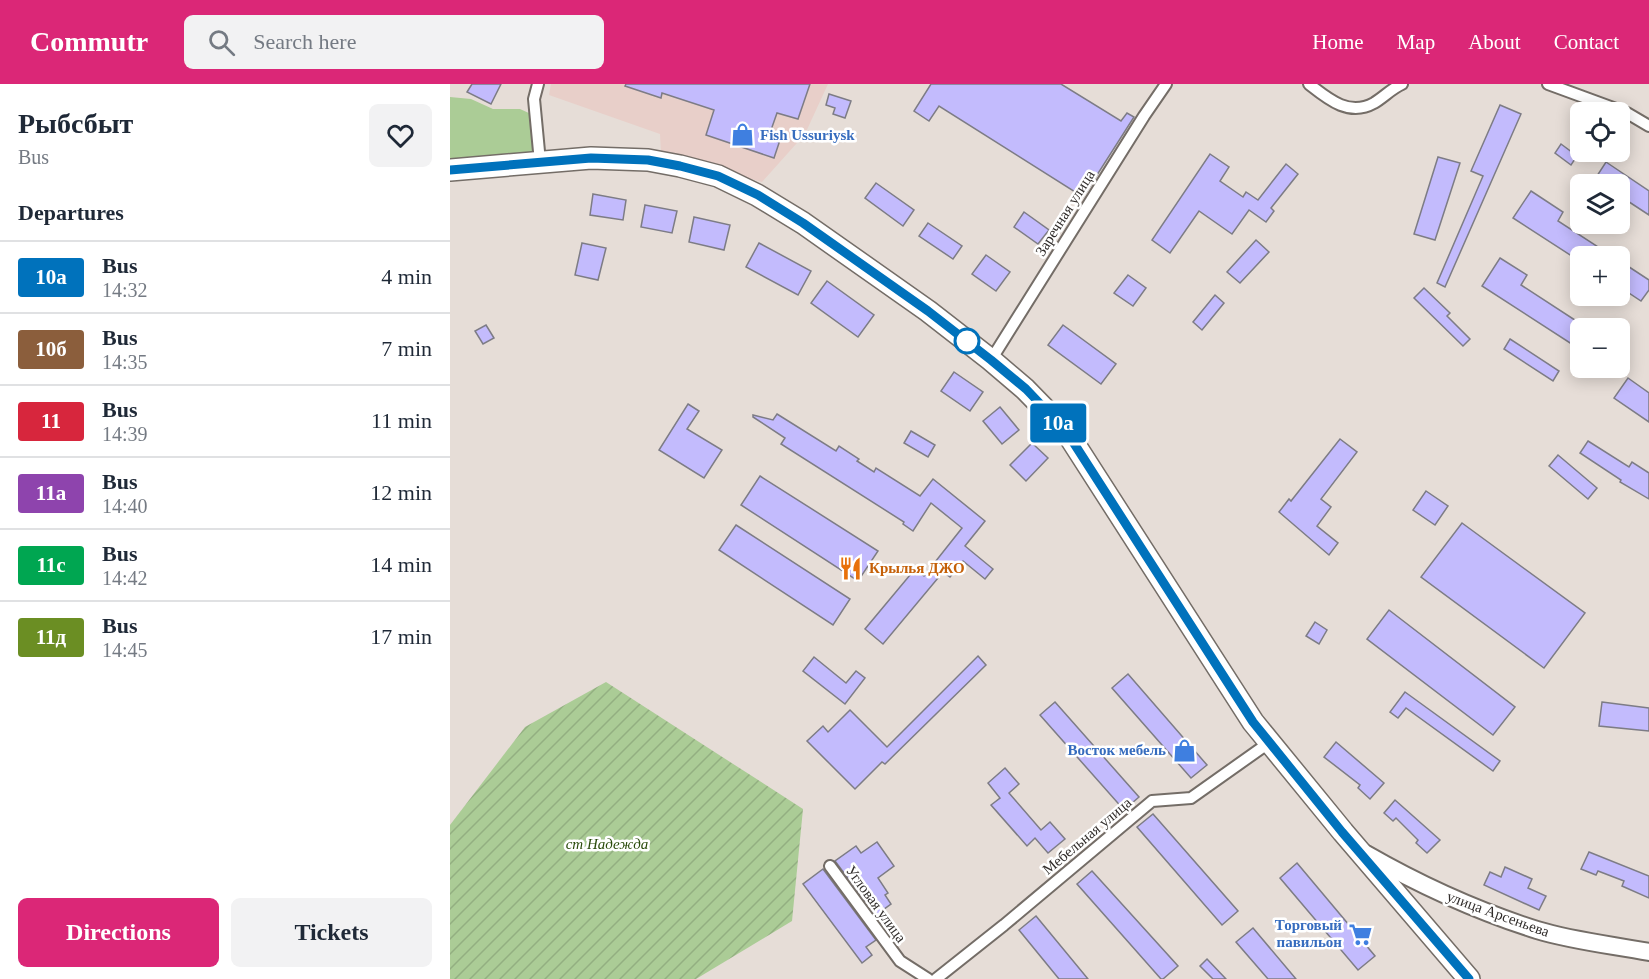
<!DOCTYPE html>
<meta charset="utf-8">
<style>
body{margin:0;font-family:"Times New Roman",serif;background:#f2f2f3;color:#1f2937;height:100vh;display:flex;flex-direction:column;font-size:22px;white-space:nowrap}
*{box-sizing:border-box;margin:0}
p{font-size:20px;color:#747a83}
.icon{flex:none;width:33px;height:33px;fill:none;stroke:currentColor;stroke-width:2;stroke-linecap:round;stroke-linejoin:round}
.map{position:relative;flex:1;overflow:hidden}
.panel{display:flex;flex-direction:column;background:#fff;width:450px}
.panel>*{flex:none}
.badge{padding:0 12px;border-radius:4px;font-size:21px;line-height:39px}
.fabs{position:absolute;left:1120px;top:18px;display:grid;gap:12px}
.fabs a{display:grid;place-items:center;width:60px;height:60px;border-radius:9px;background:#fff;box-shadow:0 3px 15px #0003;font-size:30px}
.map>.badge{position:absolute;translate:-50% -50%;box-shadow:0 0 0 3px #fff}
h2{padding:0 18px;font-size:22px;line-height:54px}
.round{display:grid;place-items:center;flex:none;width:63px;height:63px;border-radius:9px;background:#f2f2f3}
.head{display:flex;align-items:center;justify-content:space-between;height:102px;padding:0 18px}
h1{font-size:28px;font-weight:600;line-height:45px}
.action{display:flex;gap:12px;margin-top:auto;padding:12px 18px}
.action a{flex:1;height:69px;border-radius:9px;background:#db2777;color:#fff;font-size:24px;font-weight:600;line-height:69px;text-align:center}
.action a+a{background:#f2f2f3;color:#1f2937}
ul{padding:0;list-style:none}
li{display:flex;align-items:center;gap:18px;height:72px;padding:0 18px;border-top:2px solid #e0e1e3}
li div{flex:1}
li b{display:block;font-size:22px}
li em{font-style:normal}
li .badge{min-width:66px;font-weight:700;text-align:center}
header{display:flex;align-items:center;gap:36px;box-sizing:border-box;height:84px;padding:0 30px;background:#db2777;color:#fff}
header strong{font-size:28px}
nav{display:flex;gap:33px;margin-inline-start:auto;font-size:21px}
.search{width:420px;height:54px;background:#f2f2f3;display:flex;align-items:center;gap:15px;box-sizing:border-box;padding:0 21px;border-radius:9px;color:#747a83;font-size:22px}
main{display:flex;flex:1;min-height:0}
.map>svg:first-child{display:block}
.industrial{fill:#e8cfc9}
.green{fill:#abcc96}
.garden{fill:url(#garden-furrows)}
.building{fill:#c3bbfd;stroke:#7d7c85;stroke-width:1.5}
.lines{fill:none;stroke-linecap:round;stroke-linejoin:round}
.street-casing{stroke:#746d67;stroke-width:14}
.secondary-casing{stroke:#746d67;stroke-width:20}
.highway-casing{stroke:#746d67;stroke-width:24}
.street{stroke:#fff;stroke-width:10}
.secondary{stroke:#fff;stroke-width:16}
.highway{stroke:#fff;stroke-width:21}
.line-casing{stroke:#fff;stroke-width:14}
.line{stroke:#0072bc;stroke-width:9}
.stop-dot{fill:#fff;stroke:#0072bc;stroke-width:3}
.labels{text-anchor:middle;dominant-baseline:central;stroke-width:5;stroke-linejoin:round;paint-order:stroke}
.shop-label{font-size:15px;font-weight:bold;fill:#366cbe;stroke:#fff;text-anchor:end}
.street-label{font-size:15px;fill:#302c2a;stroke:#fff}
.food-label{font-size:15px;font-weight:bold;fill:#c56008;stroke:#fff;text-anchor:start}
.park-label{font-size:15px;font-style:italic;fill:#294a0a;stroke:#fff}
</style>
<header>
<strong>Commutr</strong>
<div class="search"><svg class="icon" aria-label="search" viewBox="0 0 24 24"><circle cx="10" cy="10" r="6"/><path d="M15 15l6 6"/></svg>Search here</div>
<nav><a>Home</a><a>Map</a><a>About</a><a>Contact</a></nav>
</header>
<main>
<section class="panel">
<div class="head"><div><h1>Рыбсбыт</h1><p>Bus</p></div><a class="round"><svg class="icon" aria-label="heart" viewBox="0 0 24 24"><path d="M12 20l-8-8c-3-5 5-10 8-4 3-6 11-1 8 4z"/></svg></a></div>
<h2>Departures</h2>
<ul>
<li><span class="badge" style="background:#0072bc;color:#fff">10а</span><div><b>Bus</b><p>14:32</p></div><em>4 min</em></li>
<li><span class="badge" style="background:#8b5e3c;color:#fff">10б</span><div><b>Bus</b><p>14:35</p></div><em>7 min</em></li>
<li><span class="badge" style="background:#d7263d;color:#fff">11</span><div><b>Bus</b><p>14:39</p></div><em>11 min</em></li>
<li><span class="badge" style="background:#8e44ad;color:#fff">11а</span><div><b>Bus</b><p>14:40</p></div><em>12 min</em></li>
<li><span class="badge" style="background:#00a651;color:#fff">11с</span><div><b>Bus</b><p>14:42</p></div><em>14 min</em></li>
<li><span class="badge" style="background:#6b8e23;color:#fff">11д</span><div><b>Bus</b><p>14:45</p></div><em>17 min</em></li>
</ul>
<div class="action"><a>Directions</a><a>Tickets</a></div>
</section>
<div class="map">
<svg width="1199" height="895" viewBox="0 0 1199 895">
<defs>
<pattern id="garden-furrows" width="10" height="10" patternUnits="userSpaceOnUse" patternTransform="scale(1.5)"><rect width="10" height="10" fill="#abcc96"/><path d="M-1 1l2-2M0 10L10 0M9 11l2-2" fill="none" stroke="#93af81"/></pattern>
</defs>
<rect width="100%" height="100%" fill="#e6ddd7"/>
<polygon class="industrial" points="101,0 378,0 355,50 312,98 211,69 210,50 99,11"/>
<polygon class="green" points="0,13 21,15 43,25 70,25 81,30 85,69 0,77"/>
<polygon class="garden" points="156,598 353,725 342,837 246,895 0,895 0,741 75,643"/>
<g class="building">
<polygon points="22,0 51,0 41,20 17,8"/>
<polygon points="176,0 360,0 348,35 327,29 321,46 332,50 324,74 256,51 264,26 212,9 211,14 175,2"/>
<polygon points="481,0 611,0 671,37 677,29 684,33 633,113 489,22 479,37 464,27"/>
<polygon points="379,10 401,17 395,34 383,30 385,24 376,21"/>
<polygon points="1050,21 1071,30 995,203 987,199 1033,92 1021,87"/>
<polygon points="1111,60 1127,72 1121,81 1105,69"/>
<polygon points="760,70 779,83 770,97 793,113 796,108 808,116 836,80 848,90 821,124 824,127 816,138 799,126 782,150 749,127 720,169 702,156"/>
<polygon points="988,73 1010,79 985,156 964,150"/>
<polygon points="1156,78 1199,107 1199,131 1170,112 1170,100 1153,100 1145,95"/>
<polygon points="426,99 464,126 453,142 415,114"/>
<polygon points="1081,107 1113,128 1108,137 1162,172 1131,172 1131,178 1063,134"/>
<polygon points="143,110 176,116 173,136 140,131"/>
<polygon points="195,121 227,127 222,149 191,143"/>
<polygon points="574,128 599,146 588,160 564,143"/>
<polygon points="244,133 280,141 274,166 239,158"/>
<polygon points="478,139 512,162 503,175 469,152"/>
<polygon points="806,156 819,168 790,199 777,188"/>
<polygon points="132,159 156,164 148,196 125,191"/>
<polygon points="309,159 361,187 348,211 296,183"/>
<polygon points="536,171 560,188 546,207 522,190"/>
<polygon points="1050,174 1077,191 1071,201 1131,240 1131,266 1032,202"/>
<polygon points="1170,177 1199,196 1199,206 1191,217 1170,203"/>
<polygon points="678,191 696,204 683,222 664,209"/>
<polygon points="377,197 424,231 408,253 361,219"/>
<polygon points="974,204 1000,229 997,232 1020,255 1013,262 964,214"/>
<polygon points="765,211 774,219 752,246 743,238"/>
<polygon points="36,241 44,254 33,260 25,247"/>
<polygon points="613,241 666,280 651,300 598,261"/>
<polygon points="1060,255 1109,287 1103,297 1054,265"/>
<polygon points="504,288 533,308 520,327 491,307"/>
<polygon points="1178,294 1199,309 1199,338 1164,314"/>
<polygon points="238,320 249,327 237,345 272,366 254,394 209,366"/>
<polygon points="550,323 569,346 552,360 533,337"/>
<polygon points="327,330 386,367 389,362 409,375 407,377 424,388 426,384 470,412 483,395 535,437 515,462 543,485 535,495 513,477 500,493 493,488 433,560 415,545 465,485 474,492 512,444 481,419 463,447 453,440 454,438 331,360 335,354 303,333 303,331 323,336"/>
<polygon points="461,347 485,361 478,373 454,359"/>
<polygon points="890,355 907,368 871,415 881,423 867,442 888,459 879,471 829,428 839,415 841,417"/>
<polygon points="1138,357 1179,383 1182,378 1199,389 1199,415 1170,398 1171,396 1130,369"/>
<polygon points="582,359 598,374 576,397 560,381"/>
<polygon points="1108,371 1147,404 1138,415 1099,382"/>
<polygon points="310,392 428,467 408,497 291,421"/>
<polygon points="976,407 998,422 985,441 963,426"/>
<polygon points="1012,439 1135,529 1094,584 971,493"/>
<polygon points="286,441 400,515 383,541 269,466"/>
<polygon points="939,526 1065,623 1043,651 917,555"/>
<polygon points="865,538 877,546 869,560 856,552"/>
<polygon points="528,572 536,581 435,680 432,678 405,705 357,657 373,642 378,648 400,626 437,663"/>
<polygon points="364,573 396,599 406,587 415,594 395,620 353,587"/>
<polygon points="678,590 757,681 741,694 662,604"/>
<polygon points="955,608 1050,677 1043,687 956,624 948,634 940,628"/>
<polygon points="605,618 689,713 674,726 590,631"/>
<polygon points="1152,618 1199,624 1199,647 1149,642"/>
<polygon points="886,658 934,699 920,715 908,704 910,701 874,673"/>
<polygon points="555,684 569,700 559,709 591,746 600,738 615,755 598,769 585,754 577,762 541,721 550,714 538,699"/>
<polygon points="945,716 990,756 977,769 966,759 968,756 946,734 943,737 934,729"/>
<polygon points="703,730 788,827 772,841 687,743"/>
<polygon points="427,758 444,782 428,794 438,809 435,811 441,820 433,826 438,832 430,837 385,777 406,762 411,769"/>
<polygon points="1139,768 1199,792 1199,814 1172,802 1174,797 1148,787 1146,791 1131,785"/>
<polygon points="847,779 925,872 908,886 830,794"/>
<polygon points="1055,783 1082,795 1078,804 1096,812 1089,826 1034,801 1040,788 1051,793"/>
<polygon points="373,785 426,856 416,863 422,871 412,879 353,800"/>
<polygon points="642,787 728,882 713,895 711,895 627,800"/>
<polygon points="586,832 638,895 609,895 569,846"/>
<polygon points="803,844 846,895 818,895 786,858"/>
<polygon points="757,875 776,895 763,895 750,882"/>
</g>
<g class="lines">
<defs>
<g id="street">
<polyline points="88,0 84,15 90,78"/>
<path d="M859 0C878 15 899 33 924 19 934 13 941 5 952 0"/>
<polyline points="1098,0 1177,29 1199,42"/>
<polyline points="541,276 694,32 716,0"/>
<polyline points="380,782 450,877 478,895"/>
<polyline points="486,895 554,841 702,717 741,714 820,658"/>
</g>
<path id="secondary" d="M916 770C970 801 1027 827 1087 846 1123 857 1162 861 1199 868"/>
<polyline id="highway" points="0,86 141,74 198,76 230,82 268,92 307,111 353,139 478,227 541,276 575,305 616,347 803,638 893,748 1019,895"/>
</defs>
<use href="#street" class="street-casing"/>
<use href="#secondary" class="secondary-casing"/>
<use href="#highway" class="highway-casing"/>
<use href="#street" class="street"/>
<use href="#secondary" class="secondary"/>
<use href="#highway" class="highway"/>
</g>
<g class="lines">
<defs>
<polyline id="line" points="0,86 141,74 198,76 230,82 268,92 308,111 353,139 478,227 541,276 576,305 616,347 803,638 892,748 1019,895"/>
</defs>
<use href="#line" class="line-casing"/>
<use href="#line" class="line"/>
</g>
<defs>
<symbol id="shop-bare" viewBox="-9 -9 18 18"><path d="M-5-2.5h2.3a2.7 3.5 0 0 1 5.4 0H5L5.5 6h-11ZM-1.5-2.5h3a1.5 2.3 0 0 0-3 0Z" fill="#3f7fe0" stroke="#fff" stroke-width="2.5" paint-order="stroke"/></symbol>
<symbol id="restaurant-bare" viewBox="-9 -9 18 18"><path d="M-5-6h1v4h1v-4h1v4h1v-4h1v5L-1.5 .5V6h-2V.5L-5-1ZM5-6V6H3V1.5H1.5Q1.5-4 5-6Z" fill="#e8710a" stroke="#fff" stroke-width="2.5" paint-order="stroke"/></symbol>
<symbol id="supermarket-bare" viewBox="-9 -9 18 18"><path d="M-6-5.5h2.5l.6 2H6L4.5 2H-2.5L-4.4-4H-6ZM-1.5 3.2a1.3 1.3 0 1 0 .1 0ZM3 3.2a1.3 1.3 0 1 0 .1 0Z" fill="#3f7fe0" stroke="#fff" stroke-width="2.5" paint-order="stroke"/></symbol>
</defs>
<g fill-rule="evenodd">
<use href="#shop-bare" x="276" y="34" width="33" height="33"/>
<use href="#restaurant-bare" x="384" y="468" width="33" height="33"/>
<use href="#shop-bare" x="718" y="650" width="33" height="33"/>
<use href="#supermarket-bare" x="894" y="834" width="33" height="33"/>
</g>
<circle class="stop-dot" cx="517" cy="257" r="12"/>
<g class="labels">
<g class="shop-label">
<text x="310" y="51" text-anchor="start">Fish Ussuriysk</text>
<text x="716" y="666">Восток мебель</text>
<text x="892" y="841">Торговый<tspan x="892" dy="17">павильон</tspan></text>
</g>
<g class="street-label">
<text transform="translate(615 129) rotate(-58)">Заречная улица</text>
<text transform="translate(637 752) rotate(-40)">Мебельная улица</text>
<text transform="translate(426 820) rotate(54)">Угловая улица</text>
<text transform="translate(1048 830) rotate(20)">улица Арсеньева</text>
</g>
<g class="food-label">
<text x="419" y="484">Крылья ДЖО</text>
</g>
<g class="park-label">
<text x="157" y="760">ст Надежда</text>
</g>
</g>
</svg>
<div class="fabs">
<a><svg class="icon" aria-label="locate" viewBox="0 0 24 24"><circle cx="12" cy="12" r="6"/><path d="M12 2v4M12 18v4M2 12h4M18 12h4"/></svg></a>
<a><svg class="icon" aria-label="layers" viewBox="0 0 24 24"><path d="M12 4l9 5-9 5-9-5zM3 14l9 5 9-5"/></svg></a>
<a>+</a>
<a>−</a>
</div>
<b class="badge" style="left:608px;top:339px;background:#0072bc;color:#fff">10а</b>
</div>
</main>
